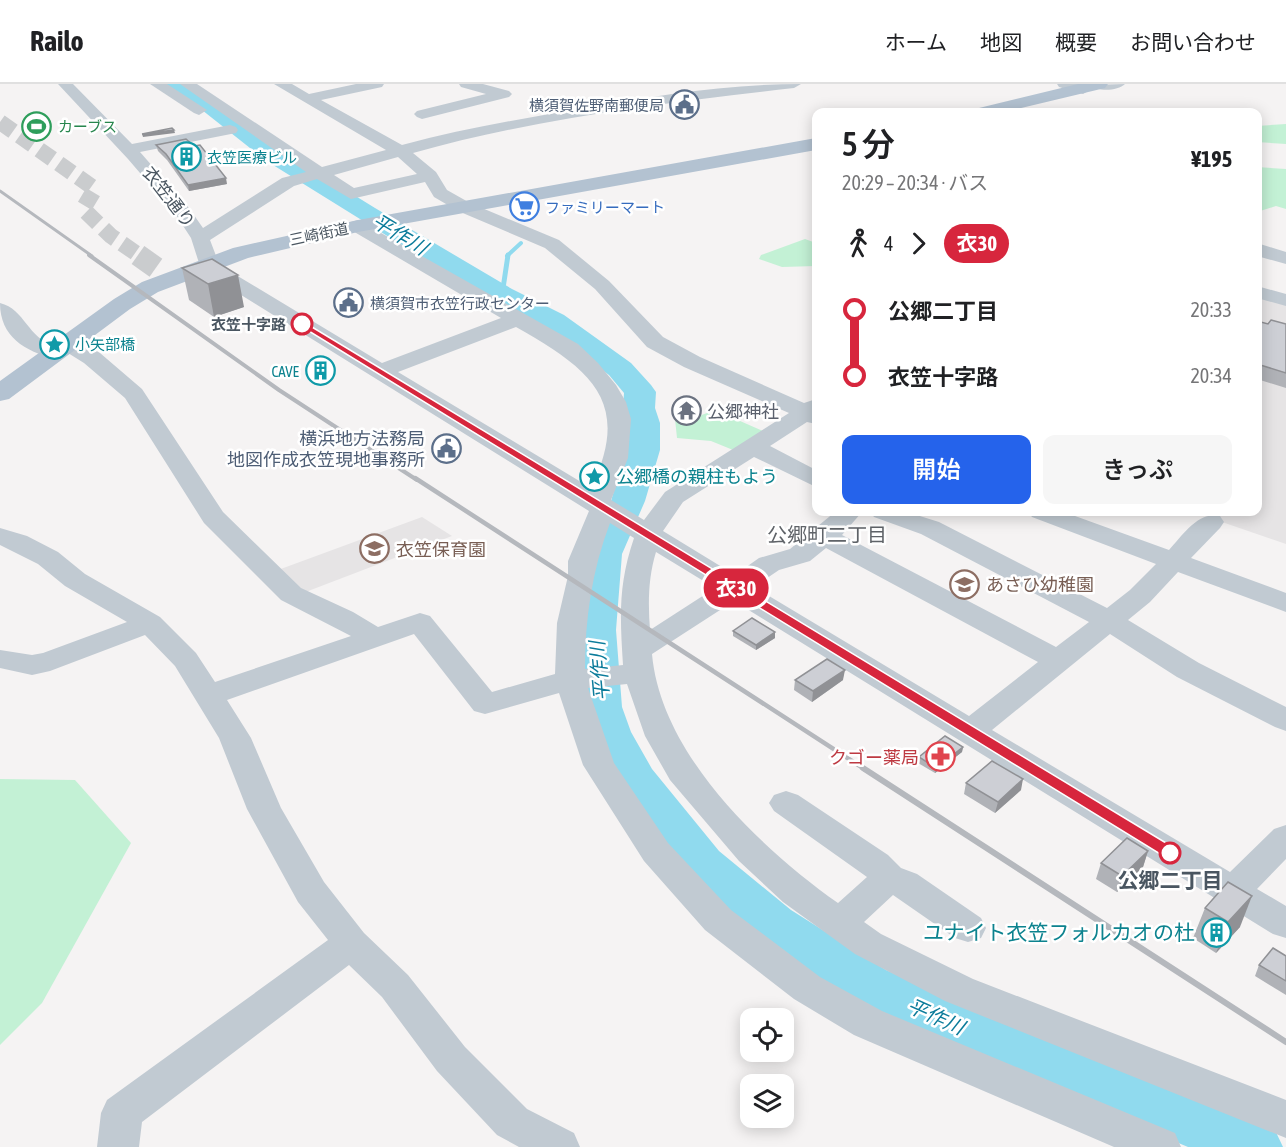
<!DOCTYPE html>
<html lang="ja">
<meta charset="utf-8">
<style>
body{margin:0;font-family:"Asap Condensed","Noto Sans JP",sans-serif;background:#f6f6f6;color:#202124;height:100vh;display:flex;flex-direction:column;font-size:22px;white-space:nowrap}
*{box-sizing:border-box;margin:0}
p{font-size:20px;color:#757577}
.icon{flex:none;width:33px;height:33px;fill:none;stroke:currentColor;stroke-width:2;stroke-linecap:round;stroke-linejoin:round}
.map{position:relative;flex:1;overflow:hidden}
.panel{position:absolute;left:812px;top:24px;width:450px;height:408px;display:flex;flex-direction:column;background:#fff;border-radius:12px;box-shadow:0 3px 15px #0003}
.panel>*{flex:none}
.badge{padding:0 12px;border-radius:20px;font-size:21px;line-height:39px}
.fabs{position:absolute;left:740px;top:924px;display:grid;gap:12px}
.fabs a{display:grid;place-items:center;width:54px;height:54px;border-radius:12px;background:#fff;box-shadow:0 3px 15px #0003;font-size:30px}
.map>.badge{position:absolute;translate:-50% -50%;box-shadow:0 0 0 3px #fff}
.legs{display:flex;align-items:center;gap:9px;height:66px;padding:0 30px;font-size:20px}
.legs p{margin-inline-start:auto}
.head{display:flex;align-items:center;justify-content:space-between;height:102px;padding:0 30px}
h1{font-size:33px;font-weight:600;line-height:45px}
.button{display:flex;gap:12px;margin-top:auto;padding:12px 30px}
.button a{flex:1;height:69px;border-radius:12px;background:#2563eb;color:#fff;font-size:24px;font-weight:600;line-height:69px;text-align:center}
.button a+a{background:#f6f6f6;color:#202124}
ul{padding:0 30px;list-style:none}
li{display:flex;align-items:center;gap:21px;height:66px;font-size:22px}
li i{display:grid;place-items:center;width:9px;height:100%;margin:0 8px;background:currentColor}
li i::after{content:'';width:15px;height:15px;margin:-8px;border:4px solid;border-radius:50%;background:#fff}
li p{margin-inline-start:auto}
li:first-child i{background:linear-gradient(#0000 50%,currentColor 0)}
li:last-child i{background:linear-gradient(currentColor 50%,#0000 0)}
header{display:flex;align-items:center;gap:36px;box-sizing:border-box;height:84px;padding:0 30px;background:#fff;border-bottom:2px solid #e0e0e0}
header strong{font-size:28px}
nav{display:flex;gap:33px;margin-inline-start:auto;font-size:21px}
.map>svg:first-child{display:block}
.education{fill:#e6e4e5}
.green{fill:#c3f1d5}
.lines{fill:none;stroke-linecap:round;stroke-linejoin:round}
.stream-far1{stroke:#90daee;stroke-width:4}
.stream{stroke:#90daee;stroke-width:5}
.river{fill:#90daee;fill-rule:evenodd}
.minor-tunnel-far1{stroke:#caccce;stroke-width:16;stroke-dasharray:16 8;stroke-linecap:butt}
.minor-tunnel{stroke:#caccce;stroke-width:22;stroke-dasharray:22 11;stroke-linecap:butt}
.minor{fill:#c1cad2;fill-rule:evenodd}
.major{fill:#b3c2d1;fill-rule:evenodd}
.rail-far3{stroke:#b5b8bd;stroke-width:3}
.rail-far2{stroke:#b5b8bd;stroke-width:4}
.rail-far1{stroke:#b5b8bd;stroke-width:4.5}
.rail{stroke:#b5b8bd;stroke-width:6}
.wall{fill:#b0b2b7}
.shaded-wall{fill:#909195}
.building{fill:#cdcfd5;stroke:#909195;stroke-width:1.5}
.line-1{fill:#d7263d;stroke:#fff;stroke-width:1.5}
.stop-1-dot{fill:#fff;stroke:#d7263d;stroke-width:3}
.labels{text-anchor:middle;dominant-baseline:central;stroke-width:5;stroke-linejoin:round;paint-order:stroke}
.far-service-label{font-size:15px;fill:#4e5e75;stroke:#fff;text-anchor:end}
.far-leisure-label{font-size:15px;fill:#27864d;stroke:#fff;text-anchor:start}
.far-culture-label{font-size:15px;fill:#0d838f;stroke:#fff;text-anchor:start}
.far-shop-label{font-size:15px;fill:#366cbe;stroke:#fff;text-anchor:start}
.far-street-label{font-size:15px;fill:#4a5661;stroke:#fff}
.far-stop-label{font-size:15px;font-weight:bold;fill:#4a5661;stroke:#fff;text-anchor:end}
.street-label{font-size:18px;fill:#4a5661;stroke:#fff}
.worship-label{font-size:18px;fill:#5b616d;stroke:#fff;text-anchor:start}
.service-label{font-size:18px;fill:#4e5e75;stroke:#fff;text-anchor:end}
.culture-label{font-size:18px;fill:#0d838f;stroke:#fff;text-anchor:start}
.education-label{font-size:18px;fill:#785e54;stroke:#fff;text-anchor:start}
.health-label{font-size:18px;fill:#be3a42;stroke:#fff;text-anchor:end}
.water-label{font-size:20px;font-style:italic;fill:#0c7c9b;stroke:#fff}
.neighbourhood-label{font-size:20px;fill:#5f6368;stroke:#fff}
.near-stop-label{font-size:21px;font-weight:bold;fill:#4a5661;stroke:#fff}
.near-culture-label{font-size:21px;fill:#0d838f;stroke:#fff;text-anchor:end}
</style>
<header>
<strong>Railo</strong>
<nav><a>ホーム</a><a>地図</a><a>概要</a><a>お問い合わせ</a></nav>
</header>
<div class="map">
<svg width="1286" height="1063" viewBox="0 0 1286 1063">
<rect width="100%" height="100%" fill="#f5f3f3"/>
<g class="education">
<polygon points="1257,211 1286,218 1286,460 1193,428 1257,428"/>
<polygon points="422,433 452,452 303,509 278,486"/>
</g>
<g class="green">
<polygon points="1286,40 1286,60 1257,58 1257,42"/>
<polygon points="1257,83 1286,85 1286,125 1276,122 1257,128"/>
<polygon points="805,155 816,159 816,182 782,183 759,175 761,171"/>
<polygon points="715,326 765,348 738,368 711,357 677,354 675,335 691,335"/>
<polygon points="0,695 75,696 131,759 42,919 0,961"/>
</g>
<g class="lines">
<polyline class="stream-far1" points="507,172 521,159"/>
<polyline class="stream" points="502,211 508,171"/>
<polygon class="river" points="162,0 186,0 216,18 281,66 375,124 512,205 564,231 631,279 651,301 656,308 655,324 660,339 660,366 645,417 622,470 616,546 622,623 631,648 652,685 719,767 791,826 886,886 1022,946 1274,1044 1283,1063 1188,1063 984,978 850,916 755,854 685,793 620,707 587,648 580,623 576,546 586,470 611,417 626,366 628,339 623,324 624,309 609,291 544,243 492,217 265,76 202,26"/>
<polyline class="minor-tunnel-far1" points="0,38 95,105 83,125 111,152 140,172"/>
<polyline class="minor-tunnel" points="138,171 162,188"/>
<g class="minor">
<path d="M58 0H73L132 60 230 41 236 43 238 46 236 49 140 68 189 124 203 144 282 94 306 88 180 0H197L322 83 386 66 274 0H292L309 10 356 0H384L382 3 321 16 402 61C461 45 520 35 580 25 654 12 727 0 801 0L794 4C666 19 537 34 413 69L436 88 447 106 470 119 559 156 609 197 663 253 700 273 804 319 816 315V340L807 338 770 362 816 386V403L754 373 683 418 663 447 735 491 759 474 790 465 835 428H862L842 451 1056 563 1089 538 921 450 874 433 870 428H907L939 438 1107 524 1130 506 1156 480 1032 433 1028 428H1064L1169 466C1183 451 1198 427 1220 432L1224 438 1220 444 1191 474 1286 509V528L1178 488 1150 518 1128 536 1199 579 1286 623V647L1275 643 1177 593 1110 550 992 646 1230 788 1274 745 1286 741V775L1257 805 1286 822V854L1273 850 734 517 652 570C661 670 759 763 838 819L867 793 774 727 769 719 774 711 786 707 798 711 888 771 901 784 917 790 981 834 986 844 981 854 968 858 955 854 893 811 864 838 881 850 973 895 1286 1016V1054L945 917 855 870 783 818 739 777 670 696 645 652 627 600 588 604 614 679 668 759 731 826 820 893 882 927 1175 1049 1181 1063H1114L854 951 794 915 705 846 644 777 583 681 559 609 485 630 474 627 414 550 227 616 251 654 281 724 324 798 364 849 408 891 465 963 527 1025 574 1049 580 1063H519L497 1051 437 987 382 913 349 881 142 1038 139 1063H97L101 1029 107 1016 328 856 298 818 247 725 219 654 175 582 145 551 50 587 32 591 0 584V566L32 571 43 569 127 538 65 502 38 480 0 461V444L27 452 58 468 85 490 160 533 196 569 215 598 351 552 281 516 204 439 125 314 84 279 68 269 55 275C25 267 0 253 0 219 25 225 28 255 54 261L64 256 81 258 100 269 142 305 223 428 301 504 353 528 378 543 420 529 430 532 492 608 555 590 557 539 568 492V477L589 427 217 196 199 179 191 154 176 131 128 75ZM398 73 417 90 354 104 334 91ZM317 95 351 115 425 98 434 113 458 127 545 164 595 205 647 263 684 283 789 329 665 408 644 436 611 416 628 374 631 335 626 318 616 301 598 279 578 260 358 136 351 138 349 142 351 146 501 234 382 279 231 188 218 177 210 156 294 102ZM516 243C588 284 634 316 591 404L398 288ZM610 439 634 454C618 501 620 533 623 581L585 585C585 535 592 486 610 439ZM826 464 1038 578 969 632 754 503 779 486 810 477ZM656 468 715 504 650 546C648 520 648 494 656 468Z"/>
<polygon points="150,0 167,0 207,26 199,31 194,29"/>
<polygon points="459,0 483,0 509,7 512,10 509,13 422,35 417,33 414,30 417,27 486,10 461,3"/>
<polygon points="1057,0 1079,0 1090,6 1083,10 1059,3"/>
<path d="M1125 0C1118 7 1097 8 1090 1Z"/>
<polygon points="1257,159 1286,168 1286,180 1257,172"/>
<polygon points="1257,202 1286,210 1286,222 1257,214"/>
</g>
<g class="major">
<polygon points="1078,0 1108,0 1105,4 1005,28 976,28 979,24"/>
<polygon points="816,54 816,66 358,148 248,174 158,208 130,225 9,315 0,317 0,297 114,215 142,198 233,164 358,136"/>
</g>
<polyline class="rail-far3" points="0,107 92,172"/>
<polyline class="rail-far2" points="89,171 279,306 417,396"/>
<polyline class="rail-far1" points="415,394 866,686"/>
<polyline class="rail" points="863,684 1286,958"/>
</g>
<g class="wall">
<polygon points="156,61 227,100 189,107 167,76 158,67"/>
<polygon points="182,184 244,223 214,233 189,216"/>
<polygon points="1257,237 1268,240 1286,240 1286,304 1257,295"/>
<polygon points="733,547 775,548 775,554 756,566 733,552"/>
<polygon points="795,596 843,596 812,618 794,606"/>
<polygon points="963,663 962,668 935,689 918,679 919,673"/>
<polygon points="966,699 1021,706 995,729 964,710"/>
<polygon points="1148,767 1143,783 1117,808 1096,795 1101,779"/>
<polygon points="1205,824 1240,843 1216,869 1193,854"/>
<polygon points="1286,872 1286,911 1255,892 1259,881"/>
</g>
<g class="shaded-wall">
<polygon points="174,46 175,49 143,53 142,50"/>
<polygon points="226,94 227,100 189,107 188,101"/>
<polygon points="238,191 244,223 214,233 208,200"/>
<polygon points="775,548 775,554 756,566 756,561"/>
<polygon points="845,586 843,596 812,618 813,607"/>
<polygon points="963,663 962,668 935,689 936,684"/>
<polygon points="1023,695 1021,706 995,729 998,718"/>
<polygon points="1148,767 1143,783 1117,808 1122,792"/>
<polygon points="1252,812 1240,843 1216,869 1228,838"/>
</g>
<g class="building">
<polygon points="172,44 174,46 142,50"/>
<polygon points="186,55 194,62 200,61 226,94 188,101 166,70 156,61"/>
<polygon points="212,175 238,191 208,200 182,184"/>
<polygon points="1271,236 1286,240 1286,289 1257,280 1257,237 1268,240"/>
<polygon points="752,534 775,548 756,561 733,547"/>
<polygon points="827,575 845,586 813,607 795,596"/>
<polygon points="945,652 963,663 936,684 919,673"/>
<polygon points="992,677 1023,695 998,718 966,699"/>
<polygon points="1127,754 1148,767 1122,792 1101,779"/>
<polygon points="1228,798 1252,812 1228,838 1205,824"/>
<polygon points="1273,864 1286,872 1286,897 1259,881"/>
</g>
<polygon class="line-1" points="302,237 1176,765 1176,773 1165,773 299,241"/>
<defs>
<symbol id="civic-ring" viewBox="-11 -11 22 22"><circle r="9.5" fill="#fff" stroke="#5c6f8a" stroke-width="1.5"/><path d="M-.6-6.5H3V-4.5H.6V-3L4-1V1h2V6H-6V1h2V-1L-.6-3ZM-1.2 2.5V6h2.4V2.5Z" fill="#5c6f8a"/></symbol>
<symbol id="stadium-ring" viewBox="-11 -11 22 22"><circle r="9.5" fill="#fff" stroke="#2e9e5b" stroke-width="1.5"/><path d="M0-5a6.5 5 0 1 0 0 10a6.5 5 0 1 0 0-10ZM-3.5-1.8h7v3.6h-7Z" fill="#2e9e5b"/></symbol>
<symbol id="building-ring" viewBox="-11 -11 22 22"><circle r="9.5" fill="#fff" stroke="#0f9aa8" stroke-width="1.5"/><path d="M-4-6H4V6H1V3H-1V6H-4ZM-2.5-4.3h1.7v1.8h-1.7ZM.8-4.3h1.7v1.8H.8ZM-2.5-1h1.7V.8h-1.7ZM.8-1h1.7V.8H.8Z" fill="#0f9aa8"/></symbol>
<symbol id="supermarket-ring" viewBox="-11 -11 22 22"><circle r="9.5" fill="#fff" stroke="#3f7fe0" stroke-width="1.5"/><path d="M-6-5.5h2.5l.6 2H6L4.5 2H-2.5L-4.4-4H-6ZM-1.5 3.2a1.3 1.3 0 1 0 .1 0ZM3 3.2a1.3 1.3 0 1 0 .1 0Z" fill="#3f7fe0"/></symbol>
<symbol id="sight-ring" viewBox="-11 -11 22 22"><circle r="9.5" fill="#fff" stroke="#0f9aa8" stroke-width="1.5"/><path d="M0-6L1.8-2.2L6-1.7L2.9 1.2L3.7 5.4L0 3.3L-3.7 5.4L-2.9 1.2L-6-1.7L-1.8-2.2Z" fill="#0f9aa8"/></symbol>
<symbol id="temple-ring" viewBox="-11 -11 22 22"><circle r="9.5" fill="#fff" stroke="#6b7280" stroke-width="1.5"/><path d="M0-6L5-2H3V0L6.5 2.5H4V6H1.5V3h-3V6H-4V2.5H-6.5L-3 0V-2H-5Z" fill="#6b7280"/></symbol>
<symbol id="school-ring" viewBox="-11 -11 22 22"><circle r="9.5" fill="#fff" stroke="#8d6e63" stroke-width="1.5"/><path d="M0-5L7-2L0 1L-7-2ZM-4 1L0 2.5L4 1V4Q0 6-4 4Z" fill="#8d6e63"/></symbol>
<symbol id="pharmacy-ring" viewBox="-11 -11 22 22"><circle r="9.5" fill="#fff" stroke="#e0444e" stroke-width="1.5"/><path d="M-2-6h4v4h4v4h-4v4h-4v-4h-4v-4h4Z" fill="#e0444e"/></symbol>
</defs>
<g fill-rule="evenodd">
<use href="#civic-ring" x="668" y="4" width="33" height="33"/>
<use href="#stadium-ring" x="20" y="26" width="33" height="33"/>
<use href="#building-ring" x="170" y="56" width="33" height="33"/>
<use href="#supermarket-ring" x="508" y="106" width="33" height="33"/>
<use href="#civic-ring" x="332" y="202" width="33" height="33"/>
<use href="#sight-ring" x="38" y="244" width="33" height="33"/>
<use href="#building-ring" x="304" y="270" width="33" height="33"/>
<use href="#temple-ring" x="670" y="310" width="33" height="33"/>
<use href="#civic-ring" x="430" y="348" width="33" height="33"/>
<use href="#sight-ring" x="578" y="376" width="33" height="33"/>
<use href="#school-ring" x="358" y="448" width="33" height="33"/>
<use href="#school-ring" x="948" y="484" width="33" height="33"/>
<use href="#pharmacy-ring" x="924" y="656" width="33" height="33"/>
<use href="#building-ring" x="1200" y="832" width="33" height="33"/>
</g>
<g class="stop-1-dot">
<circle cx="302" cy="240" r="10"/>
<circle cx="1170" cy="769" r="10"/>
</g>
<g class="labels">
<g class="far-service-label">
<text x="664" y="21">横須賀佐野南郵便局</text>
<text x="370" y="219" text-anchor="start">横須賀市衣笠行政センター</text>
</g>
<g class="far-leisure-label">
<text x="58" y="42">カーブス</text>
</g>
<g class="far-culture-label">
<text x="207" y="73">衣笠医療ビル</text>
<text x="75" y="260">小矢部橋</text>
<text x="299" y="287" text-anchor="end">CAVE</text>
</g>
<g class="far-shop-label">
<text x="545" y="123">ファミリーマート</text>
</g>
<g class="far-street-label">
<text transform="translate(319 150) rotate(-12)">三崎街道</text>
</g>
<g class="far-stop-label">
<text x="286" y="240">衣笠十字路</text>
</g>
<g class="street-label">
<text transform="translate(169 113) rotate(52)">衣笠通り</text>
</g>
<g class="worship-label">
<text x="707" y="327">公郷神社</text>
</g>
<g class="service-label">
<text x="425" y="354">横浜地方法務局<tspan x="425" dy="21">地図作成衣笠現地事務所</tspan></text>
</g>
<g class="culture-label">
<text x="616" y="392">公郷橋の親柱もよう</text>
</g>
<g class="education-label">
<text x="396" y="465">衣笠保育園</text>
<text x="986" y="500">あさひ幼稚園</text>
</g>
<g class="health-label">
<text x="919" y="673">クゴー薬局</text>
</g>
<g class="water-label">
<text transform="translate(400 150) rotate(31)">平作川</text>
<text transform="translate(599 587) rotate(-95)">平作川</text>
<text transform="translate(936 932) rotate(24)">平作川</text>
</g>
<g class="neighbourhood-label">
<text x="827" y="450">公郷町二丁目</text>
</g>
<g class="near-stop-label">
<text x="1170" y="796">公郷二丁目</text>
</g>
<g class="near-culture-label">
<text x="1195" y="848">ユナイト衣笠フォルカオの杜</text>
</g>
</g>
</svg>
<div class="fabs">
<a><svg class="icon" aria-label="locate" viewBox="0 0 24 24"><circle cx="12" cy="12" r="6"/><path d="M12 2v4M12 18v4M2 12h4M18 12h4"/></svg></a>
<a><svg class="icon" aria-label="layers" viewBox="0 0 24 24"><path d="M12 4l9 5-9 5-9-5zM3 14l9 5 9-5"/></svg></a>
</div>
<b class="badge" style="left:736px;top:504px;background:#d7263d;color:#fff">衣30</b>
<section class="panel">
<div class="head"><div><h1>5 分</h1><p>20:29 – 20:34 · バス</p></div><b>¥195</b></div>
<div class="legs"><svg class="icon" aria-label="walk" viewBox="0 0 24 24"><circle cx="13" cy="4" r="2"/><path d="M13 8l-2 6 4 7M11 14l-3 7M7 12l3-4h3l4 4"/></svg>4<svg class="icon" aria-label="forward" viewBox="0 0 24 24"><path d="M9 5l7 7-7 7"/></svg><b class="badge" style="background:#d7263d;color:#fff">衣30</b></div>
<ul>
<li><i style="color:#d7263d"></i><b>公郷二丁目</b><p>20:33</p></li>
<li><i style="color:#d7263d"></i><b>衣笠十字路</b><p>20:34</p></li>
</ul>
<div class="button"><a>開始</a><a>きっぷ</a></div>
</section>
</div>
